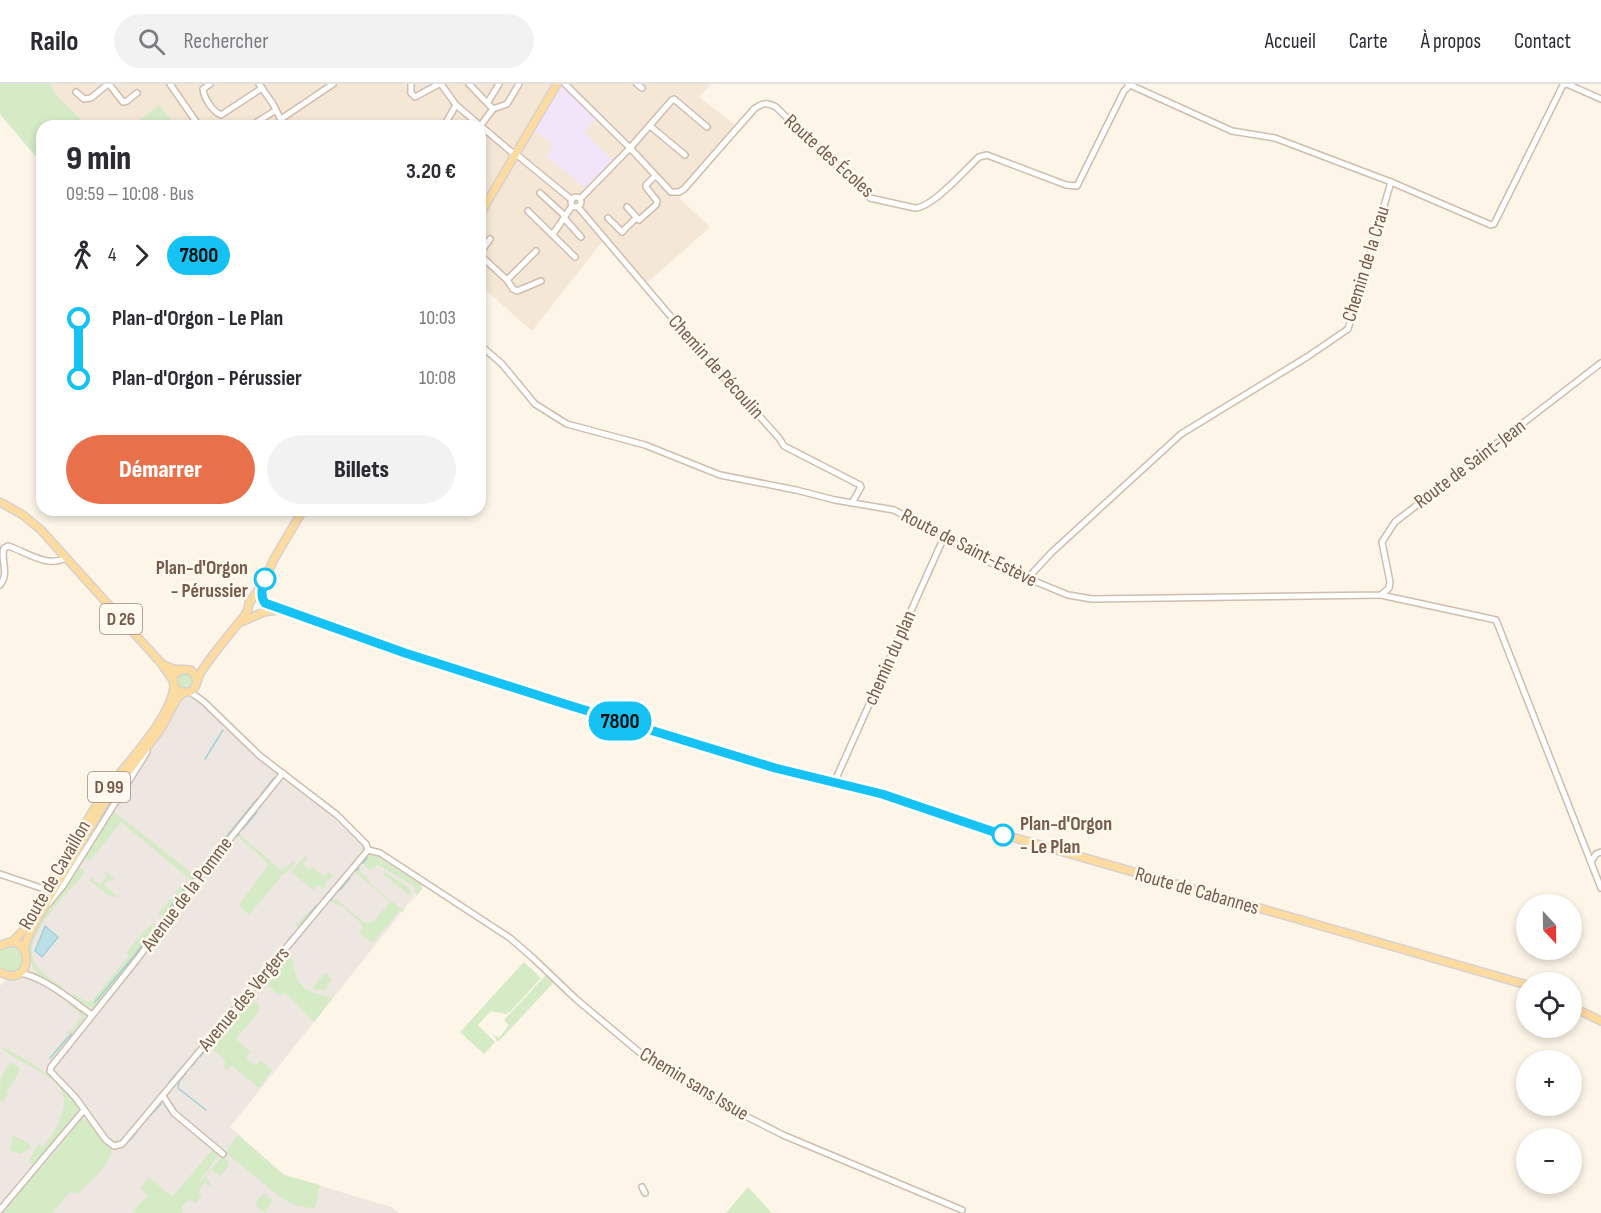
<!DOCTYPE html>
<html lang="fr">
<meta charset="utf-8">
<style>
body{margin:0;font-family:"Sofia Sans Condensed",sans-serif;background:#f2f2f3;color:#2b2b33;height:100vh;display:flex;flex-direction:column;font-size:22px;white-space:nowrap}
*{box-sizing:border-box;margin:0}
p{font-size:20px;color:#7c7c81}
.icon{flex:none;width:33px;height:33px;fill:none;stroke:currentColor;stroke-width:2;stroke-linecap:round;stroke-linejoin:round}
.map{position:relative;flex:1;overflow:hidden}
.drawer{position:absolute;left:36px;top:36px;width:450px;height:396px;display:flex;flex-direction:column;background:#fff;border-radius:18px;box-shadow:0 3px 9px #0003}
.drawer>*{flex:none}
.badge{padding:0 12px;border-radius:20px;font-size:21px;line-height:39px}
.needle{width:39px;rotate:158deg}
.buttons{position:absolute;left:1516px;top:810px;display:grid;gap:12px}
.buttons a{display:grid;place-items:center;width:66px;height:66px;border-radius:50%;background:#fff;box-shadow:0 3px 9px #0003;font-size:30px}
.map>.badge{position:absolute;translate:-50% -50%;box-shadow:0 0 0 3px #fff}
.legs{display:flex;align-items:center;gap:9px;height:66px;padding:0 30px;font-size:20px}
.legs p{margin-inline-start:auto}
.headline{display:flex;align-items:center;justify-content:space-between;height:102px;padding:0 30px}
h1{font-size:33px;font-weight:800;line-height:45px}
.cta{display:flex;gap:12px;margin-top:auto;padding:12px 30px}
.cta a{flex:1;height:69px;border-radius:36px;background:#e8714c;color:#fff;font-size:24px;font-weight:800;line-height:69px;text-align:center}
.cta a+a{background:#f2f2f3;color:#2b2b33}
ul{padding:0 30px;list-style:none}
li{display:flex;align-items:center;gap:21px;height:60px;font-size:22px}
li i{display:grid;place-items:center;width:9px;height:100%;margin:0 8px;background:currentColor}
li i::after{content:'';width:15px;height:15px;margin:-8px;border:4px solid;border-radius:50%;background:#fff}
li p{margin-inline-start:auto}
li:first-child i{background:linear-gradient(#0000 50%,currentColor 0)}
li:last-child i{background:linear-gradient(currentColor 50%,#0000 0)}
header{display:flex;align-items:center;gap:36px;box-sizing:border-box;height:84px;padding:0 30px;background:#fff;border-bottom:2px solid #e1e1e2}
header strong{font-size:28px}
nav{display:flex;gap:33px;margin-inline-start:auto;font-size:21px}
.search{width:420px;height:54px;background:#f2f2f3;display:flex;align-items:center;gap:15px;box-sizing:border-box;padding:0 21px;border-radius:33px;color:#7c7c81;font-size:22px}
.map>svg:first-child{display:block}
.residential{fill:#f5e7d6}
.industrial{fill:#eee7e1}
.education{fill:#f2e5f9}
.green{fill:#d4ebc6}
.water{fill:#bce0e7;stroke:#a2d0d9;stroke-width:1.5}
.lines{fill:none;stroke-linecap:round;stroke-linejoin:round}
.stream{stroke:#a2d0d9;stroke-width:1.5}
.minor-casing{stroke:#cfbdad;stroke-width:8}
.major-casing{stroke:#d9d1cd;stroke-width:10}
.minor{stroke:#fff;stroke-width:5}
.major{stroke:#fcdba1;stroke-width:7}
.line-1-casing{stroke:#fff;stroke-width:14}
.line-1{stroke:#16c1f3;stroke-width:9}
.stop-1-dot{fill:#fff;stroke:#16c1f3;stroke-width:3}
.labels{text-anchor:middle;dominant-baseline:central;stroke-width:5;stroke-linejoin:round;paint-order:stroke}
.shield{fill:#fff9ef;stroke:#a08b7c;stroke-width:1.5}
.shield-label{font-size:18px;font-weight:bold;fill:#785c4b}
.street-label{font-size:20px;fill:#785c4b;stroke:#fff9ef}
.stop-label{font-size:20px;font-weight:bold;fill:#785c4b;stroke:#fff9ef;text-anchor:end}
</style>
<header>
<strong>Railo</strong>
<div class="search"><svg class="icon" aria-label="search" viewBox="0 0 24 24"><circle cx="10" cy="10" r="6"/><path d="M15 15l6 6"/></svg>Rechercher</div>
<nav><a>Accueil</a><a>Carte</a><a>À propos</a><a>Contact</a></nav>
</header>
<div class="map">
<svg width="1601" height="1129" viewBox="0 0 1601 1129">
<rect width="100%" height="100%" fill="#fdf5e8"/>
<polygon class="residential" points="50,0 711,0 699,13 739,44 679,114 710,143 647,199 605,154 532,247 480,201 480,42 175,42 159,22 131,42 88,42 57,12"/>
<polygon class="industrial" points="188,612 202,619 321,722 361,760 423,801 230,1043 284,1091 391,1123 399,1129 0,1129 0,902 3,898 28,885 29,859 182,616"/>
<polygon class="education" points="561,2 572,10 597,34 584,48 612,76 585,104 546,72 552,65 550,62 553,59 534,47"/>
<g class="green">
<polygon points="0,0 50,0 57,12 88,42 42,42 42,80 0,30"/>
<polygon points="159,21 175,42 131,42"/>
<circle cx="185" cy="597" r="8"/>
<polygon points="113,727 193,790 200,783 202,785 192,797 191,796 121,738 93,773 90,776 87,776 85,771"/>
<polygon points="238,749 282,787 295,776 295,780 285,790 284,789 249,831 239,821 269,780 236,751"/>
<polygon points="373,770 421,801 422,805 403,828 400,826 373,859 359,849 363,844 362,840 343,823 331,818 331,815 334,817 336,815 366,840 374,837 390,818 356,789 359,785 373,802 401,825 405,826 416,811 414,802 378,781 369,786 361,778 369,771"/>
<polygon points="305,772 307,775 303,780 309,786 313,783 324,793 328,788 333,792 324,800 326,802 324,805 318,801 313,806 291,788"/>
<path d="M80 783 85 789C69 809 20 851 35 879 41 889 53 897 63 903L64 907C20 888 21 862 46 826 50 820 57 815 61 809 68 801 73 790 80 783Z"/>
<polygon points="105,787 115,795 109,796 104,801 118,813 111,813 89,796 91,794 100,801 107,792 104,789"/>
<polygon points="384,788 409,803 411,811 409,811 383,790"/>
<polygon points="184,798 188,801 164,833 158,830"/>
<polygon points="317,820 316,825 297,844 295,841"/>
<polygon points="154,839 156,844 138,871 95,922 92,924 70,912 74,910 86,918 92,917 129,872 126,869 144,847"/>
<circle cx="11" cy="875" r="13"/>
<path d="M289 872 293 876C296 905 307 908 333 914L314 938 285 909 279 912 265 898Z"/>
<polygon points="524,878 541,894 510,928 506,930 491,927 478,941 495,958 484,970 460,948"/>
<polygon points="326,888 332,896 325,906 314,906 313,903"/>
<polygon points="548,889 556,896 500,956 496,957 496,954 491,949 499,954 509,941 504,936"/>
<polygon points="249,917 250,919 254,917 259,921 259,928 236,955 251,968 246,974 256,982 261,976 272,986 259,1004 232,982 227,986 223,982 226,977 210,963"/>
<polygon points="69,918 82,927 84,934 50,976 49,974 68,951 66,949 68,946 70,948 81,933 81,930 68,920"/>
<path d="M0 962C30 977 60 994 79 1024L75 1033 35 1080H31L29 1076 38 1060 44 1063 59 1039 58 1038C84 991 20 986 0 962Z"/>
<path d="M11 979 19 983 20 987 6 1009 8 1011 3 1018 0 1016C0 1002 0 987 11 979Z"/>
<path d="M82 1034 89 1038 112 1066C110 1082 89 1098 78 1110L70 1108 52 1129H1L32 1093 47 1078Z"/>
<polygon points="13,1051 31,1061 30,1065 20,1070 10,1066"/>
<polygon points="238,1051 284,1091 320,1101 315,1125 295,1121 280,1113 226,1069 227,1065"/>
<polygon points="213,1065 219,1071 193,1105 223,1072 229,1078 228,1083 220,1092 211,1086 206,1093 211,1101 210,1103 204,1099 198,1109 202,1112 196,1119 189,1116 181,1123 183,1129 132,1129 147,1111 140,1104 149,1093 172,1113"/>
<polygon points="748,1103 772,1129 726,1129"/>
<polygon points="263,1110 268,1111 267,1113 269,1115 271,1114 273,1117 265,1128 258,1124 255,1119"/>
</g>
<polygon class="water" points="45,842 58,853 42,873 35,867"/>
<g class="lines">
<g class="stream">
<polyline points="205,675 223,646"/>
<polyline points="261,710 274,694"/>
<polyline points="260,723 268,712"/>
<polyline points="243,745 257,728"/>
<polyline points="237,752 239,750"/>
<polyline points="205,779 257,715"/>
<polyline points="363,779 367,774"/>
<polyline points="214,781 233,757"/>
<polyline points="351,782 358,773"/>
<polyline points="356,787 359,784"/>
<polyline points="192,795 200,785"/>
<polyline points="333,803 344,790"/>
<polyline points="340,806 350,794"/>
<polyline points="323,815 330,806"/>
<polyline points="331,816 332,815"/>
<polyline points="299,844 316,822"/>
<polyline points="288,856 295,849"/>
<polyline points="258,894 271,877"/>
<polyline points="259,902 310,840"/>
<polyline points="241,913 252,900"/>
<polyline points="95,918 134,872 187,801"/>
<polyline points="233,922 236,917"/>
<polyline points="212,959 247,917"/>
<polyline points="200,962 228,929"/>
<polyline points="200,973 207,964"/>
<polyline points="50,974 71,950"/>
<polyline points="191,983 195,979"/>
<polyline points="186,989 179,998 178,1004 206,1026"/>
<polyline points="169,998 193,971"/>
<polyline points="151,1031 161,1020"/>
<polyline points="130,1056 137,1048"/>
</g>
<defs>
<g id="minor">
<polyline points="109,0 123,18 127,17 137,9"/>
<polyline points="170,0 199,42"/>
<path d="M210 0 203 5C204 14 212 27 221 31L262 4"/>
<polyline points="259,0 273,20 284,42"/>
<polyline points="411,0 411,9 415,13 439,0"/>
<polyline points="441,0 456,21 515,71"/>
<polyline points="469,0 493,25 481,41"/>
<path d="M565 0 630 64 671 108H679L684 105 754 25C762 19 767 18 776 23L870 114 915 124C932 124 966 85 979 73L987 71 1066 101 1077 102 1124 7 1129 2"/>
<polyline points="637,0 642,4"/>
<polyline points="1128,0 1232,47 1275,54 1391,98 1491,141 1494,140 1563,1 1567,0 1601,15"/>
<polyline points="76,8 84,15 91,14 108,0"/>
<polyline points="488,18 499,0"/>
<polyline points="493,25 507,20 519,0"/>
<polyline points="281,35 333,0"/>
<polyline points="251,42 276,26"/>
<polyline points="444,42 456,21"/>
<polyline points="650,42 685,71"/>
<polyline points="516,70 572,116"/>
<polyline points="540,109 565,132"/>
<circle cx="576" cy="118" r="5"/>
<polyline points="580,115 630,64 672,16 674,15 707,43"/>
<polyline points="578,123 689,254 779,354 784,362 860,401 861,403 852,419"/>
<polyline points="627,123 639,136 656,121 657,117 646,103 646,101 655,92"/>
<polyline points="528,127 575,173"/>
<polyline points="564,134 581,153"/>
<polyline points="608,134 622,148 636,134"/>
<polyline points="553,150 572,122"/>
<polyline points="480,169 490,155"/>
<polyline points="480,171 507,196 536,167"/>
<polyline points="507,196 513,205 517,207 541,197"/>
<polyline points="480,261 502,280 535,320 567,340 645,361 720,391 796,406 835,416 894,426 993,480 1068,511 1092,515 1381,511 1389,504 1390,498 1382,458 1395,438 1601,279"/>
<polyline points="1027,495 1051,469 1181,350 1307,273 1348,245 1391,98"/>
<path d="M0 501C10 488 0 477 4 464L8 462C27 468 46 484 66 474"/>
<polyline points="1381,511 1496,536 1601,804"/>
<polyline points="190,608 203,617 260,672 337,731 366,760 368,766"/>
<polyline points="283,689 199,793 135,878 51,983 50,987 75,1013 106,1056 114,1062 122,1060 368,766"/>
<polyline points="834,699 944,453"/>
<polyline points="368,766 380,769 510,854 533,874 576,915 645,973 675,989 710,1014 783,1051 962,1126"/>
<polyline points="1591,778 1596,770 1601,768"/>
<polyline points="0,790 47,806"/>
<polyline points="49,819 63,802 147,668"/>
<path d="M18 889C42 891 72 917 92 931"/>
<polyline points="163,1012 174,1029 223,1070"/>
<polyline points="642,1103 645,1109"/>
<polyline points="0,1126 84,1026"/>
</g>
<g id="major">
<polyline points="480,130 557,0"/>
<polyline points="0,418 23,431 41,446 161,579 173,596"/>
<polyline points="265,519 405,569 734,672 816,696 882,710 977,743 1527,901"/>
<polyline points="241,538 264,528 278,526"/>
<polyline points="164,581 173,585 191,586 197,595"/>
<path d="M180 586 173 593 174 602 180 608H190C198 603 196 596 201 588 214 568 230 550 245 531L248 525 249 519 263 500 274 475 303 426"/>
<path d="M12 858 24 846C49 803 73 758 100 716 120 685 171 637 174 602"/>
<path d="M0 862C35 842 35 908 0 888"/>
<polyline points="24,866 28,853 35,839 103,721 160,646 178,613 183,609"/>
<polyline points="1572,923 1601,937"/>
</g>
</defs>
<use href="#minor" class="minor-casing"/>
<use href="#major" class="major-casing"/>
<use href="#minor" class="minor"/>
<use href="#major" class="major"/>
</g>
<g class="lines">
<defs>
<path id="line-1" d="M265 495C262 502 260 513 265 519L405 569 565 620 775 684 882 710 1003 751"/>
</defs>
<use href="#line-1" class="line-1-casing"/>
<use href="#line-1" class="line-1"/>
</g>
<g class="stop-1-dot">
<circle cx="265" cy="495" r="10"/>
<circle cx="1003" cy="751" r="10"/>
</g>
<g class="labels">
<g class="shield">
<rect x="100" y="520" width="42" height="30" rx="4.5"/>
<rect x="88" y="688" width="42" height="30" rx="4.5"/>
</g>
<g class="shield-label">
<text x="121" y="535">D 26</text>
<text x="109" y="703">D 99</text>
</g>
<g class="street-label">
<text transform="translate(829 72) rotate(42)">Route des Écoles</text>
<text transform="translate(1366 180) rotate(-73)">Chemin de la Crau</text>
<text transform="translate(716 283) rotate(48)">Chemin de Pécoulin</text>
<text transform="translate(1470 380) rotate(-37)">Route de Saint-Jean</text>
<text transform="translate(969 464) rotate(27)">Route de Saint-Estève</text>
<text transform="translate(890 574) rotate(-66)">chemin du plan</text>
<text transform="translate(55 791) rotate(-60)">Route de Cavaillon</text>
<text transform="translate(1197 807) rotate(16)">Route de Cabannes</text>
<text transform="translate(187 810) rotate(-53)">Avenue de la Pomme</text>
<text transform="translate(244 915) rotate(-50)">Avenue des Vergers</text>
<text transform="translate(694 1000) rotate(31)">Chemin sans Issue</text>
</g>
<g class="stop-label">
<text x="248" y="484">Plan-d'Orgon<tspan x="248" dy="23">- Pérussier</tspan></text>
<text x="1020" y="740" text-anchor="start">Plan-d'Orgon<tspan x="1020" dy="23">- Le Plan</tspan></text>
</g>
</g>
</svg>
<div class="buttons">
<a><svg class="needle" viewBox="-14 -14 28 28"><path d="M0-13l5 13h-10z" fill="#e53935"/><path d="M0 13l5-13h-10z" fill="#7c7c81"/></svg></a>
<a><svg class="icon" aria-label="locate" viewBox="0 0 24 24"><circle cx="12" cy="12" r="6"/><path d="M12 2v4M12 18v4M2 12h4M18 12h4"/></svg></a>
<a>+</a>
<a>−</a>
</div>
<b class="badge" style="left:620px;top:637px;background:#16c1f3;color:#111">7800</b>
<section class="drawer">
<div class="headline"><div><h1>9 min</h1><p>09:59 – 10:08 · Bus</p></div><b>3.20 €</b></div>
<div class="legs"><svg class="icon" aria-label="walk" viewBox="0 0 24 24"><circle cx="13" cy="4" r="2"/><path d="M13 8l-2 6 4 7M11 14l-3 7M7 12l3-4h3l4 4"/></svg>4<svg class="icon" aria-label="forward" viewBox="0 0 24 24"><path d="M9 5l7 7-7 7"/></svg><b class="badge" style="background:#16c1f3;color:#111">7800</b></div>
<ul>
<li><i style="color:#16c1f3"></i><b>Plan-d'Orgon - Le Plan</b><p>10:03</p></li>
<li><i style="color:#16c1f3"></i><b>Plan-d'Orgon - Pérussier</b><p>10:08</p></li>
</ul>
<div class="cta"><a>Démarrer</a><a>Billets</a></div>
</section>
</div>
